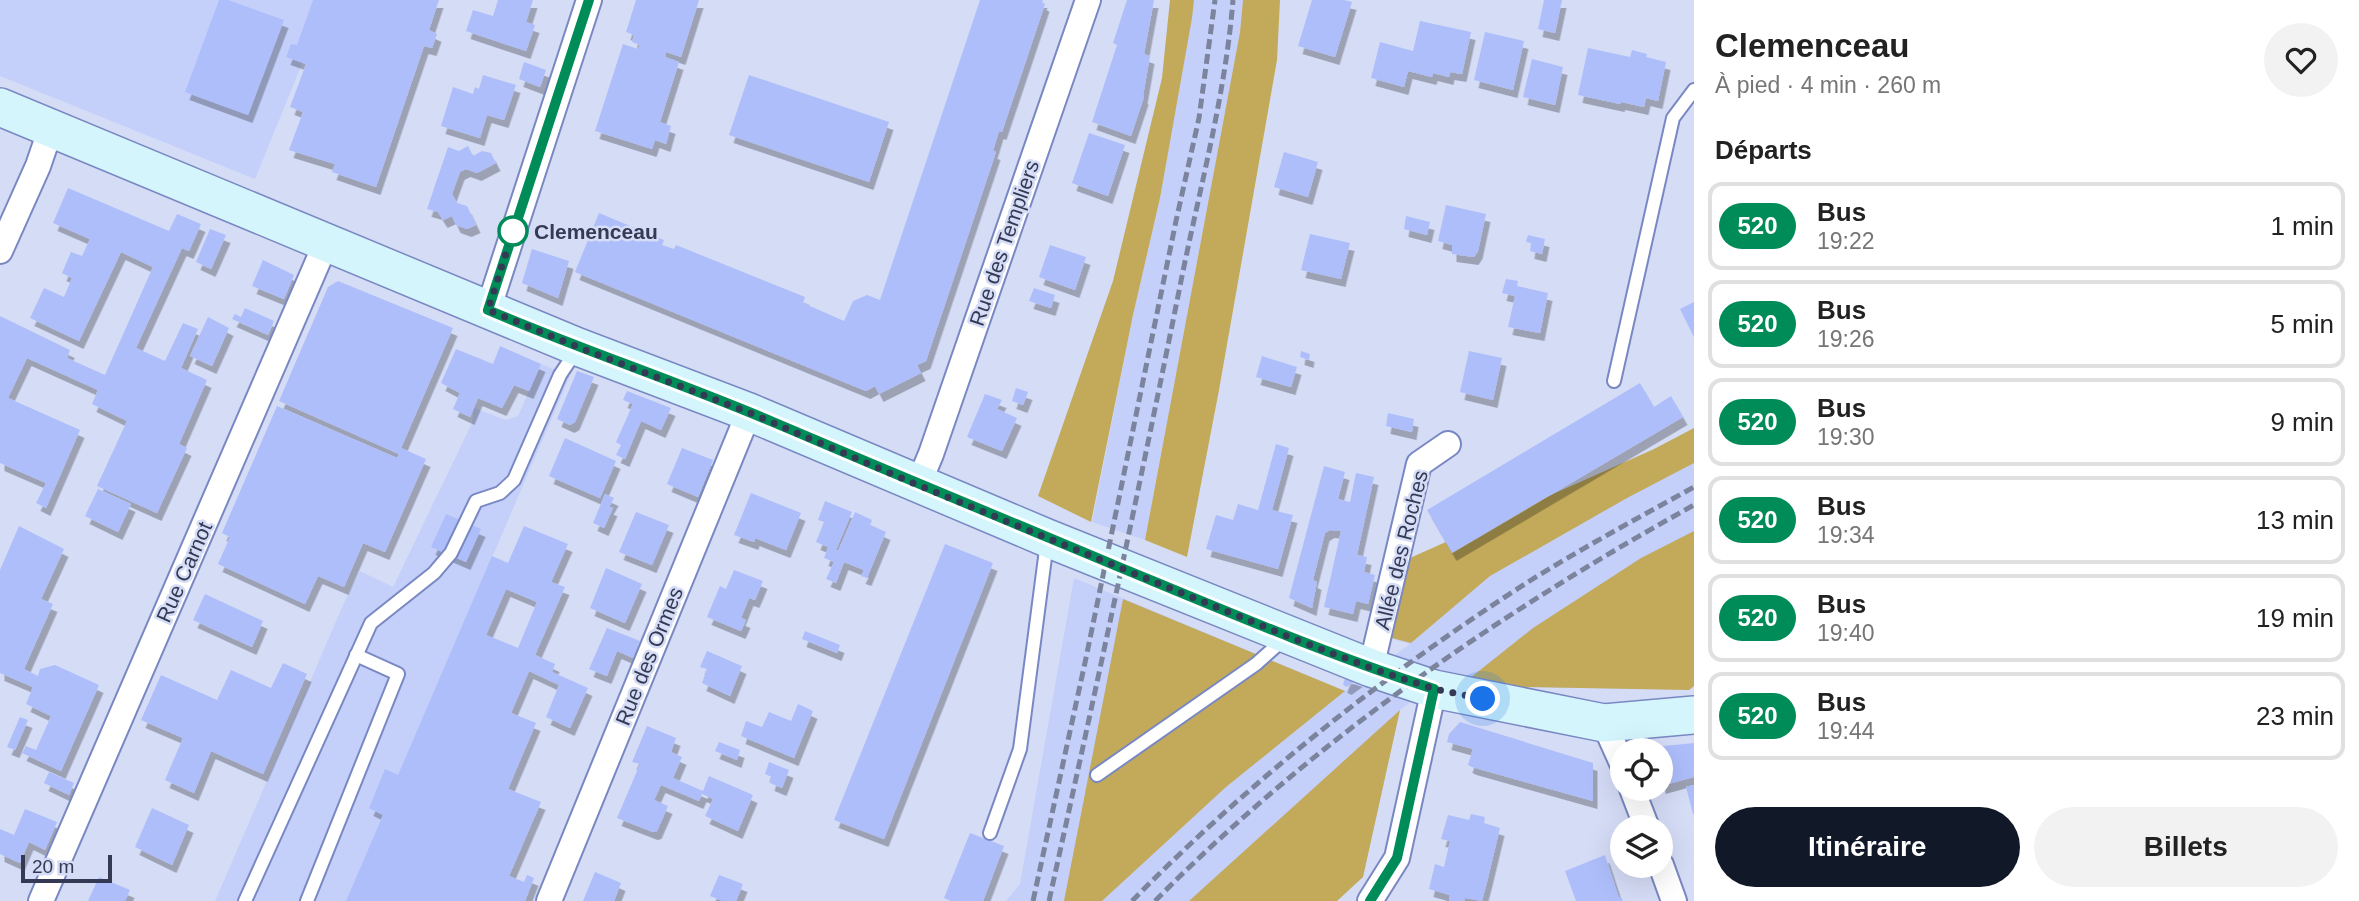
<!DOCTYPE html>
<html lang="fr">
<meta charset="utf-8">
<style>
body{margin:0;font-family:Arial,sans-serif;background:#f2f2f2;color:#222;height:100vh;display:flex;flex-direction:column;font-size:26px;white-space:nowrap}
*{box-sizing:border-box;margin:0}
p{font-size:23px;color:#767676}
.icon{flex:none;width:38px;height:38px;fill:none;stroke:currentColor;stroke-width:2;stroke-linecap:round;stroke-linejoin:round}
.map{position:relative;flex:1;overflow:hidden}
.side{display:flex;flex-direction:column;background:#fff;width:665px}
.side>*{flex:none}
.badge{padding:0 14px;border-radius:23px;font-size:24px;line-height:46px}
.controls{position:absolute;left:1610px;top:738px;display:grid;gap:14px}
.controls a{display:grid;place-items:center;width:63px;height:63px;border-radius:50%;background:#fff;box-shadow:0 7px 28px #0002;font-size:35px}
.scale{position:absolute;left:21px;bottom:18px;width:91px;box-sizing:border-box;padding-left:7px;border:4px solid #343a53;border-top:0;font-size:19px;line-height:24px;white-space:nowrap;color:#343a53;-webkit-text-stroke:5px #d5dcf6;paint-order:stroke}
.you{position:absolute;width:35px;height:35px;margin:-18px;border:5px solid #fff;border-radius:50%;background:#1a73e8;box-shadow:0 0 0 10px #1a73e833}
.map>.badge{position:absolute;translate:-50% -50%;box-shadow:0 0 0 4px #fff}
h2{padding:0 21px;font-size:26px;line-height:63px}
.round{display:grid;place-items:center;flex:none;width:74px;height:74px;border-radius:37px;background:#f2f2f2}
.headline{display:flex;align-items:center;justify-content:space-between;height:119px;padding:0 21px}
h1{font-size:33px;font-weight:600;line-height:52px}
.primary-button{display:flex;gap:14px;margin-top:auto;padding:14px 21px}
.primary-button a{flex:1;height:80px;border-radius:42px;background:#111827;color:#fff;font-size:28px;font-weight:600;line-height:80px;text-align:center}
.primary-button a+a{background:#f2f2f2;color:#222}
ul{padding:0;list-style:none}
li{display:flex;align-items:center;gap:21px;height:88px;margin:0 14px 10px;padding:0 7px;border:4px solid #e0e0e0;border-radius:14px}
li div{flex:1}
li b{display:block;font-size:26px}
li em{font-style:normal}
li .badge{min-width:77px;font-weight:700;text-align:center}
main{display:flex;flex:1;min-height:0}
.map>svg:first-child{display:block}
.built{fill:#c4d0fa}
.green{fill:#c2aa5a}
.building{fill:#aebefb;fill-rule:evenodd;filter:url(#shadow)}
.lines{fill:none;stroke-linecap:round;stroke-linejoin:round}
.lane-casing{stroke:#7988c2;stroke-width:16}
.street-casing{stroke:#7988c2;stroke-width:28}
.secondary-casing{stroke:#7988c2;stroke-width:40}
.lane{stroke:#fff;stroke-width:12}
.street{stroke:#fff;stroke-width:24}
.secondary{stroke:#d5f5fc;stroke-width:37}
.rail{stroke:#7c839c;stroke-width:5;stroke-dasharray:10 5;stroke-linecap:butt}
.line-casing{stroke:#fff;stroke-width:16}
.line{stroke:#008c59;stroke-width:10}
.walk{stroke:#343a53;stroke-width:7;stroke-dasharray:0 12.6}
.stop-dot{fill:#fff;stroke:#008c59;stroke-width:3.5}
.labels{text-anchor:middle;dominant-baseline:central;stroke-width:5;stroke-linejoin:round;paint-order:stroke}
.stop-label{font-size:21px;font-weight:bold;fill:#343a53;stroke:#d5dcf6;text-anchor:start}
.street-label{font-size:21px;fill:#343a53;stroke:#d5dcf6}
</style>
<main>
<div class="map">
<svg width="1694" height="901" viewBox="0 0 1694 901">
<defs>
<filter id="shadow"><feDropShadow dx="4.5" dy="8" stdDeviation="0" flood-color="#0004"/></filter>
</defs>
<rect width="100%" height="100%" fill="#d5dcf6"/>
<g class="built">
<polygon points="0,0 328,0 255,179 0,76"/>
<polygon points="1194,0 1243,0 1240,32 1145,540 1092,522 1133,315 1160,198"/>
<polygon points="541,364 570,376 463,625 535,655 436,891 458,901 215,901 344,603 360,571 393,587 472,423 474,408 506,420 518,416"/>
<polygon points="1694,451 1694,686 1689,690 1433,685 1400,710 1363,877 1337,901 1006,901 1020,884 1074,578 1345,691 1410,644 1380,635"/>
</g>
<g class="green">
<polygon points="1170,0 1194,0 1192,18 1160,198 1133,315 1091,522 1038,496 1113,281 1162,78"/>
<polygon points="1243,0 1280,0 1277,60 1219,390 1187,557 1145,540 1240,32"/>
<polygon points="1694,428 1694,463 1627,498 1490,576 1411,643 1380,635 1401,562 1654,449"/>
<polygon points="1694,531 1694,686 1689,690 1460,686 1533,628 1641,558"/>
<polygon points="1123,599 1345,691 1226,787 1102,901 1064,901"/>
<polygon points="1400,710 1363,877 1337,901 1189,901"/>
</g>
<g class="building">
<polygon points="219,0 228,0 284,20 248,115 185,92"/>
<polygon points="313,0 439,0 429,30 437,34 432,48 424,46 376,187 332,172 335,164 289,150 303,112 290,107 306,64 286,57 291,44 297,45"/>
<polygon points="498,0 533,0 526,22 535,25 526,51 466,31 473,10 493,16"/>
<polygon points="636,0 699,0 681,57 666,52 665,57 679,62 660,122 671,126 666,144 655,140 652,149 595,131 623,44 638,49 640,45 632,42 634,35 626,32"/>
<polygon points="980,0 1043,0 1042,2 1045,4 1002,132 999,131 993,151 996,152 926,361 917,365 921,373 879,394 875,386 866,391 575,272 599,213 664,240 662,245 674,249 676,245 805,297 803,303 844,321 853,301 867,295 880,300"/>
<polygon points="1127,0 1154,0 1144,54 1150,56 1143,96 1144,97 1131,136 1092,122 1117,45 1113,43"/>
<polygon points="1312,0 1344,0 1352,2 1335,57 1298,46"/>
<polygon points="1544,0 1562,0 1555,33 1538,29"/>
<polygon points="1420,21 1471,32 1462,74 1450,72 1449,77 1433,73 1432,77 1408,71 1404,87 1371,78 1380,42 1413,51"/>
<polygon points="1485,32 1524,41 1513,90 1474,80"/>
<polygon points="1588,48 1630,57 1632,50 1647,54 1646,57 1666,62 1658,101 1646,98 1644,107 1621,102 1620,104 1578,95"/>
<polygon points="1532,59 1563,67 1555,105 1523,97"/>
<polygon points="524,62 546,70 540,87 519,79"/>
<polygon points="483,75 516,85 504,120 487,115 480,138 441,126 453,87 473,94 475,87 479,89"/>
<polygon points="749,75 889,122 869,182 729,135"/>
<polygon points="1089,133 1125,145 1108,196 1072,183"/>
<polygon points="468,146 473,156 482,151 491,153 496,163 477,173 466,169 460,172 452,194 457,203 467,206 476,225 467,229 456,225 452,216 443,220 438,212 427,209 448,147 459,151"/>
<polygon points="1284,152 1318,162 1308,197 1274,187"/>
<polygon points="68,188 169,231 177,214 201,224 189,251 182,248 136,348 165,361 183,323 198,329 181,368 207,380 179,444 187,448 157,513 97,486 127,421 92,404 98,390 27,358 8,398 80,430 46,508 36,503 46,483 0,463 0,316 70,350 67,358 105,375 153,267 121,252 79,341 30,318 44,288 64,297 72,278 62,273 71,252 82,256 90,239 53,223"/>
<polygon points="1446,205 1486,214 1478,251 1474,257 1452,254 1452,245 1438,241"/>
<polygon points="1406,216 1430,222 1427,235 1404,229"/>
<polygon points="210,229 226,235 211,269 196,262"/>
<polygon points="1310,234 1350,243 1341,279 1301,270"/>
<polygon points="1528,235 1545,239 1542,254 1530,251 1531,243 1526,242"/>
<polygon points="1050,245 1086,257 1075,290 1039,277"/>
<polygon points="532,249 569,261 558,298 522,283"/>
<polygon points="263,260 294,275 284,299 252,286"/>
<polygon points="1506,279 1518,281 1517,286 1548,293 1540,333 1508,327 1515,296 1502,293"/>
<polygon points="338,281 453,328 401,448 426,459 385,552 363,543 344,587 318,576 305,604 218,564 230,537 222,533 277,406 397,458 399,454 279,401 328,287"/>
<polygon points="1034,288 1055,295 1051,308 1029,301"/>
<polygon points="1694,302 1694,337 1680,309"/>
<polygon points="245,308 274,321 268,335 232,319 235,314 241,317"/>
<polygon points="208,317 229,328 212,366 190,356"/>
<polygon points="500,346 541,364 529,391 514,385 502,408 478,398 470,417 453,409 460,393 441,383 456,349 493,364"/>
<polygon points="1301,351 1310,354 1309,360 1300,357"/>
<polygon points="1469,351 1502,358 1493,400 1460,392"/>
<polygon points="1262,356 1297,367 1291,387 1256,377"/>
<polygon points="577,371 594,377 575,422 570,425 557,419"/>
<polygon points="1640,383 1654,407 1671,396 1683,417 1452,553 1427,510"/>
<polygon points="1016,388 1028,392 1023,405 1012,401"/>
<polygon points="627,391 671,408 661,430 641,421 625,459 616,455 621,445 616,442 633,404 623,400"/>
<polygon points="985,394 1002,400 997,409 1017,418 1002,451 967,437"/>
<polygon points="1388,413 1414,419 1412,432 1386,426"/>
<polygon points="565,438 616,461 600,498 549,476"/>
<polygon points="1276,444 1289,448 1272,510 1293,515 1278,569 1206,549 1216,515 1233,520 1238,504 1258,510"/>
<polygon points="682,448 713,460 698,497 667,484"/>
<polygon points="1324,466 1345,472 1338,499 1350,502 1356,473 1374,477 1357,555 1367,557 1364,572 1375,575 1368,604 1356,601 1353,614 1324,607 1341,531 1330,530 1325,533 1313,580 1317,582 1312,608 1289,598"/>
<polygon points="98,489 131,504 118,532 85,516"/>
<polygon points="751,493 801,513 786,550 755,538 754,542 734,535"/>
<polygon points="605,494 614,498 609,507 613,508 604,528 593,523"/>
<polygon points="825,501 852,512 836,550 838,551 855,512 872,520 870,525 886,532 867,578 861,576 864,570 844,562 836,583 826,579 834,562 824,558 828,547 816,542 824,522 818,520"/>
<polygon points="636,512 669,525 652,565 619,552"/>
<polygon points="446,514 481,529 466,562 431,547"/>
<polygon points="19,526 64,549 41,599 53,604 24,669 38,676 40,669 55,665 99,685 61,771 22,753 26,746 36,750 51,716 26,704 33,687 0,673 0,570"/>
<path d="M524 526 568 544 551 582 565 587 535 655 555 664 552 672 588 688 570 728 546 717 559 685 529 671 511 713 536 723 508 789 541 802 509 876 524 882 527 875 534 878 525 901H346L383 815 369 808 385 769 398 775 492 556 508 563ZM506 589 537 602 518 648 486 635Z"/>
<polygon points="945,544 993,563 884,839 834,820"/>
<polygon points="606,568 642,584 625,623 590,608"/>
<polygon points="734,570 763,581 755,600 749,598 741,618 746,620 741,631 707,617 720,586 726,589"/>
<polygon points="205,594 263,621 252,647 193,620"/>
<polygon points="607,628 640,641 633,658 617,651 607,676 589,669"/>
<polygon points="805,631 840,645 837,653 802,639"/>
<polygon points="707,651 742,666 730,696 702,683 707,669 700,667"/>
<polygon points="283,663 307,674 263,774 211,751 194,793 165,780 183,738 141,720 161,675 217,700 231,670 271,688"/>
<polygon points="1346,675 1358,679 1347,687 1343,685"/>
<polygon points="798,704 813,711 794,758 741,736 746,721 762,727 769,712 791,721"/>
<polygon points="20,717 28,720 15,750 7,747"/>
<polygon points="1460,722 1593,763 1593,801 1472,767 1468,765 1473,749 1447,742 1449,734"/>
<polygon points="647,726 676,738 671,752 682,757 673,778 703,791 709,776 753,795 738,831 705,816 713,799 702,794 699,801 661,785 654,800 668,806 657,831 653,832 617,818 640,764 632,762"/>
<polygon points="719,742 740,750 737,760 715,751"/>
<polygon points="1694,743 1694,777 1661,786 1661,751 1653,751 1654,747"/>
<polygon points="769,762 789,770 782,788 770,783 772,777 765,774"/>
<polygon points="49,772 74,783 69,795 44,783"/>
<polygon points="1694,785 1694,814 1693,814 1686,787"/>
<polygon points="152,808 189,825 172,865 135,847"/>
<polygon points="25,809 57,822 45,850 29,842 20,863 0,854 0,829 14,835"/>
<polygon points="1471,814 1485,817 1484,823 1500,828 1488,878 1482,901 1465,898 1464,901 1449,901 1450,895 1429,889 1435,864 1444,867 1450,841 1441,839 1448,815 1469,820"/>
<polygon points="970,833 1004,846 983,901 951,901 944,898"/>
<polygon points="1605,855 1619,898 1621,897 1623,901 1576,901 1565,871"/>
<polygon points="595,872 621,883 614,901 583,901"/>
<polygon points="719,875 743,884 736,901 723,901 710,896"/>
<polygon points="99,877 130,890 125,901 88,901"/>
</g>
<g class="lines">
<defs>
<g id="lane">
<polyline points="1614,381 1673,118 1694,90"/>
<polyline points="1097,775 1256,664 1284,639"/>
<polyline points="990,833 1020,749 1047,542"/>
<polyline points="245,901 371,623 434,573 451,553 476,501 500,493 514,480 560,375 576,351"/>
<polyline points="307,901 398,674 356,655"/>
</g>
<g id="street">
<polyline points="0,251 38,166 51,128"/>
<polyline points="488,310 589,0"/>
<polyline points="918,485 931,454 1088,0"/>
<polyline points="1371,668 1419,464 1448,444"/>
<polyline points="1604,723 1622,763"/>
<polyline points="1632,789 1647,828"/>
<polyline points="1661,865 1674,901"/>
<polyline points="41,901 326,243"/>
<polyline points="549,901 749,412"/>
<polyline points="1370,901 1397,858 1434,689"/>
</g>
<polyline id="secondary" points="0,107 578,347 749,412 1047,538 1371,668 1434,689 1604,723 1694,715"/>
</defs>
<use href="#lane" class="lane-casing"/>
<use href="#street" class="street-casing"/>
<use href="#secondary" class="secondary-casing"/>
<use href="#lane" class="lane"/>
<use href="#street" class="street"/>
<use href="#secondary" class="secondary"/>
<g class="rail">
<polyline points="1033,901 1086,658 1176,221 1199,118 1215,0"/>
<path d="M1049 901C1094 698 1138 495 1179 291 1198 194 1225 99 1233 0"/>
<path d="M1132 901C1251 780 1385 674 1528 582 1582 548 1638 518 1694 487"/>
<path d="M1155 901C1312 742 1499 613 1694 505"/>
</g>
</g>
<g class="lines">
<defs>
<path id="line" d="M589 0 488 310C582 350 679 382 773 422 888 471 1003 519 1119 567 1223 610 1326 654 1434 689L1397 858 1370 901"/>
</defs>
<use href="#line" class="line-casing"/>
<use href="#line" class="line"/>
<polyline class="walk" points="513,231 488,310 578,347 748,412 918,485 1287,636 1371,668 1434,689 1483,699"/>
</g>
<circle class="stop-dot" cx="513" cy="231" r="14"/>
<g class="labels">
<g class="stop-label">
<text x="534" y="231">Clemenceau</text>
</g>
<g class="street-label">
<text transform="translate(1004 243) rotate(-71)">Rue des Templiers</text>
<text transform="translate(1401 550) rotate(-76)">Allée des Roches</text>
<text transform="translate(184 572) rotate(-66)">Rue Carnot</text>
<text transform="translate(649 656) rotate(-68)">Rue des Ormes</text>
</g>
</g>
</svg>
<div class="controls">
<a><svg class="icon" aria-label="locate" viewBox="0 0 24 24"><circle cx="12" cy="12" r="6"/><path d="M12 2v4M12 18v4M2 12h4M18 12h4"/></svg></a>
<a><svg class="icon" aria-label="layers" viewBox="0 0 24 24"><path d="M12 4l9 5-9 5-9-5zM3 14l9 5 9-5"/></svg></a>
</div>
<div class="scale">20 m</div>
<div class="you" style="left:1483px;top:699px"></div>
</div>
<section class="side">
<div class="headline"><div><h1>Clemenceau</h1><p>À pied · 4 min · 260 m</p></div><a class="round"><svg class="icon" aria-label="heart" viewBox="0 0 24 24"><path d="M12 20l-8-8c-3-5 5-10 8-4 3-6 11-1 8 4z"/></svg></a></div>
<h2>Départs</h2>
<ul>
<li><span class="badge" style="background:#008c59;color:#fff">520</span><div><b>Bus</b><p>19:22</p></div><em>1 min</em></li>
<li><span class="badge" style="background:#008c59;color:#fff">520</span><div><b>Bus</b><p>19:26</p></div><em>5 min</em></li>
<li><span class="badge" style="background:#008c59;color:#fff">520</span><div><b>Bus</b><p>19:30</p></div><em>9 min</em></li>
<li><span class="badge" style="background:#008c59;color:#fff">520</span><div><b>Bus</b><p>19:34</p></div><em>13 min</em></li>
<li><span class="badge" style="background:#008c59;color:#fff">520</span><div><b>Bus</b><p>19:40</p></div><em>19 min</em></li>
<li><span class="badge" style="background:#008c59;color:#fff">520</span><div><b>Bus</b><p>19:44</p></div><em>23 min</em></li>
</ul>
<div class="primary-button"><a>Itinéraire</a><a>Billets</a></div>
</section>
</main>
